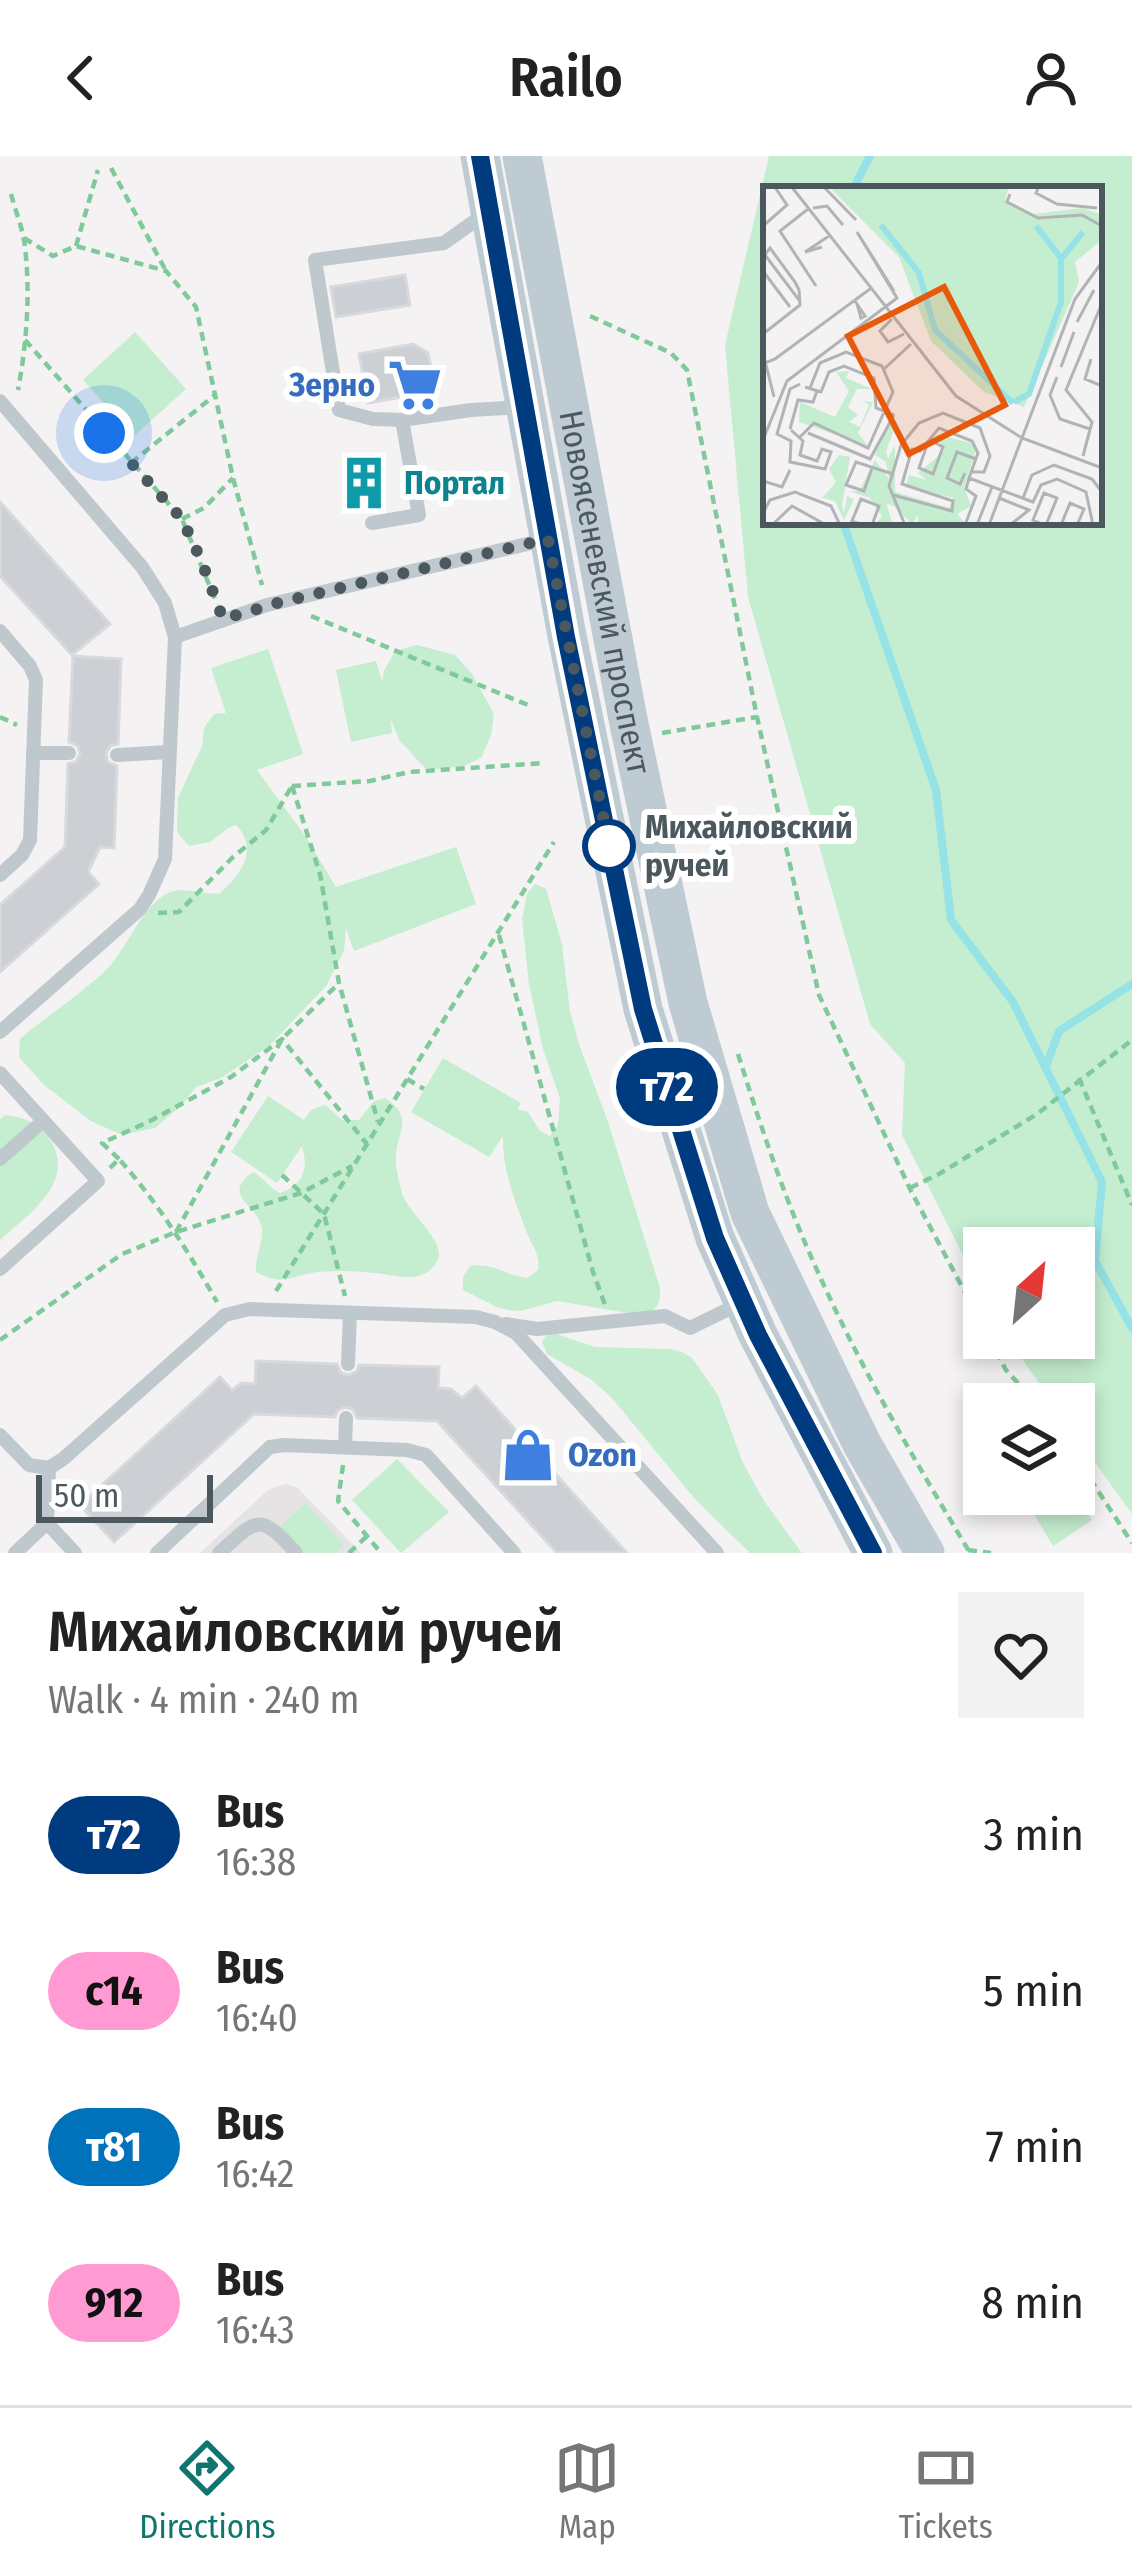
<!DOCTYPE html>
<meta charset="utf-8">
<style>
body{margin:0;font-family:"Fira Sans Condensed",sans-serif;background:#f2f2f2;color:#222;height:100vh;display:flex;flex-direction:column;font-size:45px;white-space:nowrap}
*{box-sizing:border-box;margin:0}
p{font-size:39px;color:#767676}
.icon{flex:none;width:66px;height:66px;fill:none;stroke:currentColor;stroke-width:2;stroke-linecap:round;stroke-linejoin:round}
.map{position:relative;height:1397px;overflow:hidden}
.drawer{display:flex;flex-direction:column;background:#fff;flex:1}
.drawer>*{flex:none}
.badge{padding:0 24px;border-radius:39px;font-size:42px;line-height:78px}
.needle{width:78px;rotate:27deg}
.buttons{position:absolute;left:963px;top:1071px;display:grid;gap:24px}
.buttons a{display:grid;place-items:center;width:132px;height:132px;border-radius:0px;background:#fff;box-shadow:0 6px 18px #0003;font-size:60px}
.scale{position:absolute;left:36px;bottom:30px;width:177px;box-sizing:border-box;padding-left:12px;border:6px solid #4b585e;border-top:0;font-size:33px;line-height:42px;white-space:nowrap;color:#4b585e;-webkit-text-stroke:9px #fff;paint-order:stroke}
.you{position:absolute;width:60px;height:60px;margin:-30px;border:9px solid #fff;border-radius:50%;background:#1a73e8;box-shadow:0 0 0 18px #1a73e833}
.map>.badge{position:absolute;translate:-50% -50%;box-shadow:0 0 0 6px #fff}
.round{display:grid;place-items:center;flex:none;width:126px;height:126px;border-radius:0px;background:#f2f2f2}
.head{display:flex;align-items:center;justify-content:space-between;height:204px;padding:0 48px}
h1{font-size:57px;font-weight:600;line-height:90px}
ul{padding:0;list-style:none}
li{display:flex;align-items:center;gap:36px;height:156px;padding:0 48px}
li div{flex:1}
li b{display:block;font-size:45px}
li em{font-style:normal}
li .badge{min-width:132px;font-weight:700;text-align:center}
header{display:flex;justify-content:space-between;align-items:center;height:156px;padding:0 48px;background:#fff;font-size:54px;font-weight:600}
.tab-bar{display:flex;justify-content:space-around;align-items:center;height:168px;border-top:3px solid #e0e0e0;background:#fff;font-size:33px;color:#767676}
.tab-bar a{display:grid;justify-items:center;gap:6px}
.tab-bar .active{color:#0f766e}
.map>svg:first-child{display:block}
.education{fill:#e5e3e4}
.green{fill:#c5edcf;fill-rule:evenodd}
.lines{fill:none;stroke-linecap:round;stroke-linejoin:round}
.stream{stroke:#95e2e7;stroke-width:8}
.building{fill:#ccd0d4;stroke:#d7d9dd;stroke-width:3}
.path{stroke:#7fc99a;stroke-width:4.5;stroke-dasharray:9 6;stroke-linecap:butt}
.service{stroke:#bfc8cd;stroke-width:14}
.secondary{stroke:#bfcbd2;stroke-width:39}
.line-casing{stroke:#fff;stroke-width:27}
.line{stroke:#003b80;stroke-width:18}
.walk{stroke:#4b585e;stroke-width:12;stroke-dasharray:0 21.6}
.stop-dot{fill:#fff;stroke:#003b80;stroke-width:6}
.labels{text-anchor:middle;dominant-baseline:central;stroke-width:12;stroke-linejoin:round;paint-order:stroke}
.shop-label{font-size:33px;font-weight:bold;fill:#366cbe;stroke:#fff;text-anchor:end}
.culture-label{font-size:33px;font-weight:bold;fill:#0d838f;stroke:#fff;text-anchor:start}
.street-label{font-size:33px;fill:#4b585e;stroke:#fff}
.stop-label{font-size:33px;font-weight:bold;fill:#4b585e;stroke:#fff;text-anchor:start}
.inset-river{fill:none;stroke:#95e2e7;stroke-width:6}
.inset-road{fill:none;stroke:#b0b4b7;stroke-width:3}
.view{fill:#e8590c;fill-opacity:0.15;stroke:#e8590c;stroke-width:6}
.inset-edge{fill:none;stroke:#4b585e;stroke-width:6}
</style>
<header><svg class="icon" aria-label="back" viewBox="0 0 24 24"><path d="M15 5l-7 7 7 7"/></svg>Railo<svg class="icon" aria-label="person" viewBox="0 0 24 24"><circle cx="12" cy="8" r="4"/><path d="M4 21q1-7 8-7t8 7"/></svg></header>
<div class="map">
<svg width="1132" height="1397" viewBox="0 0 1132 1397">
<rect width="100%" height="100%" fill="#f4f2f2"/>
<polygon class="education" points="286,1328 298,1332 361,1397 200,1397 269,1333"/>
<g class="green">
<path d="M769 0H1132V1358L1074 1277V1248H1054L1007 1182H1074V1092H984V1140L902 979 905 907 870 868 748 441 725 189ZM766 33H1099V366H766Z"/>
<polygon points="135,176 186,233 134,280 83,224"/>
<polygon points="417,489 455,499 472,518 494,558 491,579 481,602 464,610 441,613 425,612 400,585 390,562 392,577 351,586 336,514 376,505 382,526 384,515 395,495"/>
<path d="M268 493 303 598 257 614 306 681 336 731 456 691 476 748 354 795 346 772 344 795 326 830 270 889 221 922 196 931 182 949 155 972 122 979 91 965 44 929 19 901 20 883C48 859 80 839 107 813 128 791 139 756 164 739 180 729 201 738 219 738 240 720 260 694 236 669L228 672 210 686 189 690 177 676 178 642 202 590 204 572 214 558 226 557 211 512Z"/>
<path d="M535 728 546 733 562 788 570 856 580 891 608 966 660 1132C661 1147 657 1153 645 1160L557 1145 520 1155 508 1154 497 1151 463 1134V1121L470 1110C493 1106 506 1120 528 1122L538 1114C540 1098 533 1091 527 1077 515 1045 502 1014 503 980L489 1001 411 956 443 902 521 947 517 953 528 956 540 975 550 980 558 969 560 942 543 893 529 828 522 763 527 738Z"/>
<path d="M268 940 304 964 311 954 325 949 342 964H359L374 945 385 942C415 962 397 974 396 1000 395 1011 399 1026 402 1037 409 1060 450 1087 436 1107 431 1115 422 1120 413 1121 400 1122 388 1118 375 1117 357 1115 337 1114 319 1116 291 1118 287 1132 256 1116 255 1101 262 1090 262 1075 262 1049 218 1041 253 1016 264 1022 268 1031 280 1037 303 1029 309 1013 302 990L277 1027 231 996Z"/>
<path d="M6 959C24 961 37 967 48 981 80 1025 27 1059 0 1084V963Z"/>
<polygon points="553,1177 595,1191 670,1193 682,1196 692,1202 718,1239 742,1305 764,1345 802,1397 750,1397 695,1343 612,1242 592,1224 547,1198 542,1186 546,1180"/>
<polygon points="397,1303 449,1356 401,1397 352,1344"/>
<polygon points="1074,1332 1092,1364 1053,1390 1022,1338 1074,1338"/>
<polygon points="305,1347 344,1388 336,1397 305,1397 280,1371"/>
</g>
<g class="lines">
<g class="stream">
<polyline points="853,33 870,0"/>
<polyline points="843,366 936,634 951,764 1013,846 1102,1026 1095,1105 1132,1172"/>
<polyline points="1046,910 1059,875 1132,828"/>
</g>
</g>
<g class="building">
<polygon points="405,119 410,149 336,161 331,131"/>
<polygon points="413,188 428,197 435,235 368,247 359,198"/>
<polygon points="374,300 383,349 353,355 344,306"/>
<polygon points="0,346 110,468 72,499 0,420"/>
<polygon points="73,500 121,503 118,588 110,590 106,598 108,606 117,610 114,692 100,691 88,716 99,728 0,816 0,749 65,691 68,608 76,606 80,598 78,590 69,586"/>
<polygon points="256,1205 337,1208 341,1217 349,1219 357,1215 359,1209 439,1211 438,1232 451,1233 462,1242 476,1230 627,1397 557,1397 437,1265 357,1262 353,1253 345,1251 337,1255 335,1261 254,1258 114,1386 80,1349 220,1221 232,1234 242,1227 255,1228"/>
</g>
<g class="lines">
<g class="path">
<polyline points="111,12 166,115"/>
<path d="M11 38C15 53 21 68 24 84 31 132 27 186 18 234"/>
<polyline points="24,82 53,100 76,90 166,115 196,151 233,322 262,429"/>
<polyline points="76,90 98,14"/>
<polyline points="590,160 671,197 687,214 757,561 819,839 911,1035 984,1172"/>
<polyline points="25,184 182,363 217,448"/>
<polyline points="131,307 215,239"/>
<polyline points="182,363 204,352 233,322"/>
<polyline points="311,460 533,551"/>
<polyline points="0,561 17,569"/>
<polyline points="662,577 757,561"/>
<polyline points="292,630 320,718 339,827 378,966"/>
<polyline points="292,630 370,625 409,616 544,607"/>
<polyline points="158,757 179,756 232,702 266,674 292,630"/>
<polyline points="499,779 593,1116 605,1149"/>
<path d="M738 898C760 968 783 1038 813 1105 857 1206 914 1303 970 1397"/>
<polyline points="1079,922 1132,1049"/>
<polyline points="407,923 424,933"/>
<polyline points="119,1003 102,987 152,964 231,921 282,883 367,988"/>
<path d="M110 1012 119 1003C158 1047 188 1095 217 1146"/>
<polyline points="282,1019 324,1058 345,1140"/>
<polyline points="910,1032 939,1018 1037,958 1132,884"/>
<polyline points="176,1076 282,883 339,827"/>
<polyline points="276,1135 554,686"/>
<polyline points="989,1182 1006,1214 1037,1248"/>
<polyline points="0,1184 122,1098 176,1076 301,1037 352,1010"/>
<polyline points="1074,1298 1132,1387"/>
<polyline points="343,1309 338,1345 381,1397"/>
<polyline points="968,1394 991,1397"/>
<polyline points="349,1397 367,1380"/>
</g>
<g class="service">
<polyline points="486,57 444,87 315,104 339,254 373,263 402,264 471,254 521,251"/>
<polyline points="0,245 142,411 165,447 175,481 165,703 149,739 140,753 0,876"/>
<polyline points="372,367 419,359 402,264"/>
<polyline points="0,475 30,510 36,524 30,684 22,699 0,719"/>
<polyline points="175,481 267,449 544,384"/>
<polyline points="33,597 69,597"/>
<polyline points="117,599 169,596"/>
<polyline points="0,917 98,1025 0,1113"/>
<polyline points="0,1003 43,965"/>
<polyline points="506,1168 537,1173 665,1160 690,1172 739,1148"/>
<polyline points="348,1208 350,1157"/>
<polyline points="0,1279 29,1309 49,1312 63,1303 225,1159 250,1153 476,1161 495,1166 516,1177 717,1397"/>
<polyline points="345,1291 346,1262"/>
<polyline points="49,1312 47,1367 75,1397"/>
<polyline points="15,1397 47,1367"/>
<polyline points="157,1397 270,1291 284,1289 407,1294 426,1299 514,1397"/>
<path d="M219 1397C258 1362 259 1356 296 1397"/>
</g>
<g class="secondary">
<polyline points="480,0 567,480 643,853 715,1082 758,1179 873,1397"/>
<path id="s1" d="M522 0 628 563 688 847 750 1057 862 1288 925 1397"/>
</g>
</g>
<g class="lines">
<defs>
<polyline id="line" points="480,0 566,481 643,853 715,1082 758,1179 873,1397"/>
</defs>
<use href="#line" class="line-casing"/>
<use href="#line" class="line"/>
<polyline class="walk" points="104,277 182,363 201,404 223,463 281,446 548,383 609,690"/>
</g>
<defs>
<symbol id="supermarket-bare" viewBox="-9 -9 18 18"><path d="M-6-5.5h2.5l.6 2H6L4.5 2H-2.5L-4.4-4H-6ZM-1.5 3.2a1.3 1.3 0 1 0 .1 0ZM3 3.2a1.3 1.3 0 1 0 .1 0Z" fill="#3f7fe0" stroke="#fff" stroke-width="2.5" paint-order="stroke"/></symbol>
<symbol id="building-bare" viewBox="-9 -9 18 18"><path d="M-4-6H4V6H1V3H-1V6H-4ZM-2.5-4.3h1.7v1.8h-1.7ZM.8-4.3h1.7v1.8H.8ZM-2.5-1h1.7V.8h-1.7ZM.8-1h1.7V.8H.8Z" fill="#0f9aa8" stroke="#fff" stroke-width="2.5" paint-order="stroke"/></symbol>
<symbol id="shop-bare" viewBox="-9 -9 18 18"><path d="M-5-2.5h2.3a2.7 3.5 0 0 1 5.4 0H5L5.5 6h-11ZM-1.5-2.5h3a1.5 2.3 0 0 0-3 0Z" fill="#3f7fe0" stroke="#fff" stroke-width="2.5" paint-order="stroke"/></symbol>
</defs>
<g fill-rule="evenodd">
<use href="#supermarket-bare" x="377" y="191" width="76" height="76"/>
<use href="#building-bare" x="326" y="289" width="76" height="76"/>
<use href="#shop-bare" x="490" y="1261" width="76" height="76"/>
</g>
<circle class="stop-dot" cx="609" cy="690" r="24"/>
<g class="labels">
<g class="shop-label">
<text x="375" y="229">Зерно</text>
<text x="568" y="1299" text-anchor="start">Ozon</text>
</g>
<g class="culture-label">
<text x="404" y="327">Портал</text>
</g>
<g class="street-label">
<text stroke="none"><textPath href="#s1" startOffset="444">Новоясеневский проспект</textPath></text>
</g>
<g class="stop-label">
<text x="645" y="671">Михайловский<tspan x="645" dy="38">ручей</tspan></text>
</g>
</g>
<g transform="translate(763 30)">
<rect width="339" height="339" fill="#f4f2f2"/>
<path d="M65 0H246L242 13 270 28 320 22 339 29V54L312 76 316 96 261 221 221 206 168 155 136 71ZM86 185 83 192 109 203H94L85 221 95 229 86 236 97 241 106 219 100 215 110 216 95 247 105 260 36 236 37 216 72 231 86 205 73 186ZM127 231 134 236 123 265 125 273 132 259V306L186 322 190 312 143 300 146 289 164 294 155 287 181 265 173 248 208 257 213 264 201 301 208 320 194 328 201 336 156 339 154 329 150 339 132 321 123 317 130 339H111L119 331 107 312 86 305H96L112 274 126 293 123 276 112 269ZM76 269 87 271 79 319 81 327 84 310 91 313 81 334 72 315 59 312 73 296 66 283Z" fill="#c5edcf"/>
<path class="inset-river" d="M118 39 156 87 172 144 250 217M273 40 298 72M251 216 266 208 298 116V73L320 46"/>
<path class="inset-road" d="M28 0 193 210 259 252 339 282M60 0 93 34M276 0 273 7 294 18 334 22M247 8 244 16 275 32 319 29 339 40M50 22 64 20 80 39M45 23 17 45 53 100M0 40 24 19 11 0M59 61 42 66 66 50M0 85 27 121M92 115 102 130 98 132 94 118M129 133 117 145 125 156 141 148M314 136 331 104M0 148 37 119 36 104 32 96 7 62 2 69 36 114M0 160 2 177 12 173 107 103M328 173 322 193 339 200M2 175 11 211M298 181 311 146M121 183 148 158M294 191 287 209 297 233 327 243M42 201 58 206 66 186 81 180 111 192 113 222 131 229M27 243 35 214 50 216 54 205M28 244 40 255 37 269 54 275 59 263 68 266 62 283 27 276 28 255 14 248 27 203 37 198M45 247 107 273 131 229M37 251 51 237 105 262 130 206 119 180 83 166 57 177 47 202M259 252 312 113 339 76M0 254 24 195 134 112 94 46 131 105M163 262 156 282 170 288 180 261 167 254 163 262M320 270 329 236 303 204 339 117M109 282 101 305 83 299 93 276 130 288M202 287 197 298 184 292 194 266 213 273M0 295 19 301 27 284M130 309 189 325 190 315 139 298 149 263 157 265 176 242 209 255 215 267 206 292M236 312 266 324 247 339M260 312 269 289 291 279 329 293 339 306M0 327 7 314 32 306 68 320 77 339M9 339 29 320 63 339M99 339 89 335 98 313 116 320 109 339M142 339 126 300 138 259 156 237 180 227 217 242 227 270 221 286H208M202 339 213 310 203 303 206 292 270 316 278 299 294 293 323 306 330 339M214 339 229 301M226 339 259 252M281 339 270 334 281 307 294 312 283 339M298 339 307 317 321 323 314 339"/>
<path class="view" d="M181 101 242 219 146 268 85 150Z"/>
<rect width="339" height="339" class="inset-edge"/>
</g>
</svg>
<div class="buttons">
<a><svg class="needle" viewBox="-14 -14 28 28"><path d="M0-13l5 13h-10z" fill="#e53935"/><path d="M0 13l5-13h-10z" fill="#767676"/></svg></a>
<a><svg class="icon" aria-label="layers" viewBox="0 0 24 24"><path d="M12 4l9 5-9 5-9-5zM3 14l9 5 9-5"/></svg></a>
</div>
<div class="scale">50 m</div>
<div class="you" style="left:104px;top:277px"></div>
<b class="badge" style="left:667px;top:931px;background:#003b80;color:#fff">т72</b>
</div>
<section class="drawer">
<div class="head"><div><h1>Михайловский ручей</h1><p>Walk · 4 min · 240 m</p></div><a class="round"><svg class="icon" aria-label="heart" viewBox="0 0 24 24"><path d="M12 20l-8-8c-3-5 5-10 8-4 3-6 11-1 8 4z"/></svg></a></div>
<ul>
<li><span class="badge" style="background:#003b80;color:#fff">т72</span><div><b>Bus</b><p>16:38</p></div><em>3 min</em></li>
<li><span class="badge" style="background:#ff9ad2;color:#111">с14</span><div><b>Bus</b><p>16:40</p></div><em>5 min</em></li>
<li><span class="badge" style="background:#0072bc;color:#fff">т81</span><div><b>Bus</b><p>16:42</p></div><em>7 min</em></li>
<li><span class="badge" style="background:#ff9ad2;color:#111">912</span><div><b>Bus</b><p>16:43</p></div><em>8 min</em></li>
</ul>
</section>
<nav class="tab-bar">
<a class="active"><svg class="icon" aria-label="directions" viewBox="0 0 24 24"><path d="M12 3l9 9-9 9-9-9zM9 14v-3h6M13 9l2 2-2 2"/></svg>Directions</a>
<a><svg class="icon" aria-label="map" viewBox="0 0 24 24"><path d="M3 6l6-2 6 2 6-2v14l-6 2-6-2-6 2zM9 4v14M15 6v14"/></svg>Map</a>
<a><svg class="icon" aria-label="tickets" viewBox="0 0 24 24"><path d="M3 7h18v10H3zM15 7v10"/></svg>Tickets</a>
</nav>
